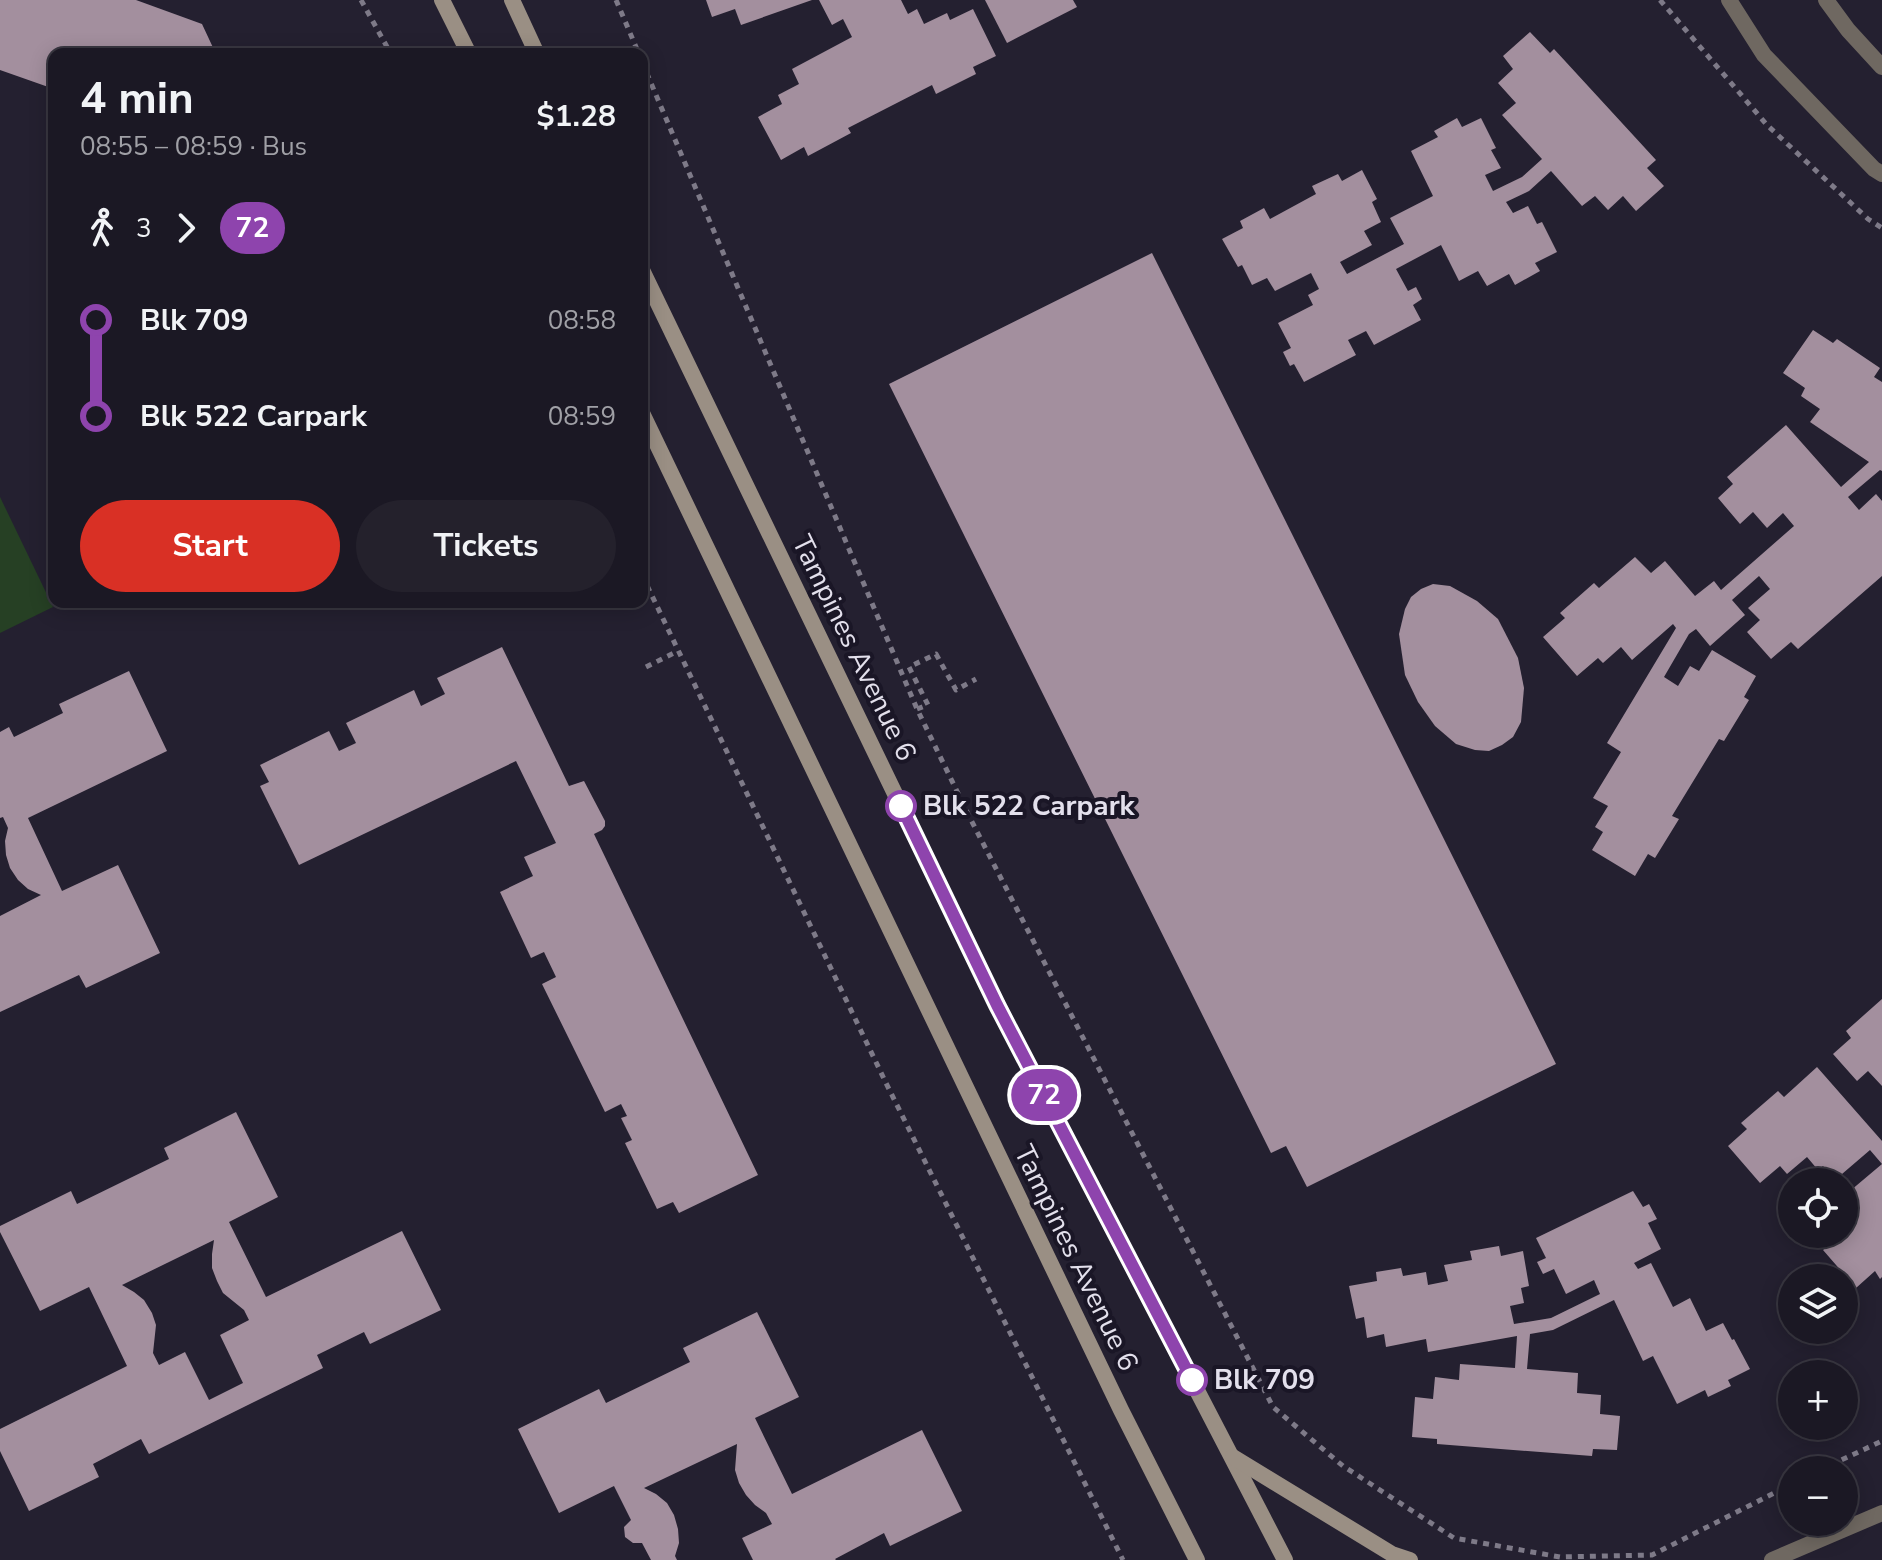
<!DOCTYPE html>
<meta charset="utf-8">
<style>
body{margin:0;font-family:"Nunito Sans",sans-serif;background:#24212c;color:#f1f3f6;height:100vh;display:flex;flex-direction:column;font-size:30px;white-space:nowrap}
*{box-sizing:border-box;margin:0}
p{font-size:26px;color:#a0a0a6}
.icon{flex:none;width:44px;height:44px;fill:none;stroke:currentColor;stroke-width:2;stroke-linecap:round;stroke-linejoin:round}
.map{position:relative;flex:1;overflow:hidden}
.side{position:absolute;left:48px;top:48px;width:600px;height:560px;display:flex;flex-direction:column;background:#1b1824;border-radius:16px;box-shadow:0 4px 20px #0003,0 0 0 2px #393741}
.side>*{flex:none}
.badge{padding:0 16px;border-radius:26px;font-size:28px;line-height:52px}
.tools{position:absolute;left:1778px;top:1168px;display:grid;gap:16px}
.tools a{display:grid;place-items:center;width:80px;height:80px;border-radius:50%;background:#1b1824;box-shadow:0 4px 20px #0003,0 0 0 2px #393741;font-size:40px}
.map>.badge{position:absolute;translate:-50% -50%;box-shadow:0 0 0 4px #fff}
.legs{display:flex;align-items:center;gap:12px;height:88px;padding:0 32px;font-size:26px}
.legs p{margin-inline-start:auto}
.head{display:flex;align-items:center;justify-content:space-between;height:136px;padding:0 32px}
h1{font-size:44px;font-weight:700;line-height:60px}
.button{display:flex;gap:16px;margin-top:auto;padding:16px 32px}
.button a{flex:1;height:92px;border-radius:48px;background:#d93025;color:#fff;font-size:32px;font-weight:700;line-height:92px;text-align:center}
.button a+a{background:#24212c;color:#f1f3f6}
ul{padding:0 32px;list-style:none}
li{display:flex;align-items:center;gap:28px;height:96px;font-size:30px}
li i{display:grid;place-items:center;width:12px;height:100%;margin:0 10px;background:currentColor}
li i::after{content:'';width:20px;height:20px;margin:-10px;border:6px solid;border-radius:50%;background:#1b1824}
li p{margin-inline-start:auto}
li:first-child i{background:linear-gradient(#0000 50%,currentColor 0)}
li:last-child i{background:linear-gradient(currentColor 50%,#0000 0)}
.map>svg:first-child{display:block}
.green{fill:#264024}
.building{fill:#a38f9e;fill-rule:evenodd}
.lines{fill:none;stroke-linecap:round;stroke-linejoin:round}
.path{stroke:#7e7a88;stroke-width:5;stroke-dasharray:6 6;stroke-linecap:butt}
.street{stroke:#6f6861;stroke-width:16}
.secondary{stroke:#9a8f84;stroke-width:16}
.line-1-casing{stroke:#fff;stroke-width:18}
.line-1{stroke:#8e44ad;stroke-width:12}
.stop-1-dot{fill:#fff;stroke:#8e44ad;stroke-width:4}
.labels{text-anchor:middle;dominant-baseline:central;stroke-width:8;stroke-linejoin:round;paint-order:stroke}
.street-label{font-size:28px;fill:#e3e0ec;stroke:#1a1626}
.stop-label{font-size:28px;font-weight:bold;fill:#e3e0ec;stroke:#1a1626;text-anchor:start}
</style>
<div class="map">
<svg width="1882" height="1560" viewBox="0 0 1882 1560">
<rect width="100%" height="100%" fill="#242030"/>
<polygon class="green" points="0,497 53,607 0,633"/>
<g class="building">
<polygon points="0,0 136,0 202,24 216,54 54,54 54,89 0,70"/>
<polygon points="706,0 812,0 741,25 735,9 712,17"/>
<polygon points="819,0 901,0 908,14 917,9 924,24 947,13 950,20 973,9 996,56 973,67 976,74 936,94 932,85 848,128 851,133 808,156 804,147 781,160 758,117 782,104 778,95 799,84 792,69 852,37 843,19 832,25"/>
<polygon points="985,0 1073,0 1077,7 1007,43"/>
<polygon points="1530,32 1550,53 1554,49 1656,160 1647,168 1664,186 1636,211 1623,196 1608,210 1595,196 1582,206 1551,171 1529,191 1506,202 1513,213 1528,206 1537,224 1542,222 1557,252 1535,263 1540,271 1515,285 1509,274 1487,286 1478,271 1459,281 1441,245 1396,269 1408,291 1416,287 1422,299 1413,305 1421,320 1374,345 1366,331 1348,340 1356,355 1304,382 1294,364 1290,366 1283,352 1291,348 1278,323 1313,305 1308,295 1319,289 1311,273 1275,291 1267,278 1252,285 1242,265 1238,267 1222,239 1243,228 1240,221 1264,208 1270,219 1316,194 1312,186 1338,174 1342,181 1362,170 1377,199 1372,202 1381,222 1364,231 1372,245 1340,262 1347,274 1404,244 1390,218 1433,196 1411,151 1438,137 1434,131 1457,118 1462,127 1481,118 1496,148 1491,150 1501,168 1485,175 1493,191 1522,177 1542,159 1502,115 1516,103 1498,83 1513,69 1503,56"/>
<polygon points="1152,253 1556,1064 1307,1187 1286,1146 1271,1153 889,384"/>
<polygon points="1813,330 1833,343 1837,339 1880,368 1874,377 1882,382 1882,471 1880,470 1848,497 1859,510 1876,494 1882,501 1882,576 1798,649 1791,642 1771,659 1747,632 1760,620 1748,608 1770,589 1759,576 1732,600 1745,615 1710,646 1696,629 1689,634 1664,677 1678,686 1690,666 1699,671 1712,650 1756,676 1744,697 1749,700 1724,741 1719,739 1672,816 1679,819 1655,858 1648,854 1635,876 1592,850 1603,832 1595,827 1608,806 1593,798 1621,752 1607,743 1676,628 1673,624 1632,660 1621,647 1603,663 1598,658 1577,676 1543,637 1565,618 1560,613 1594,583 1599,588 1635,557 1651,573 1665,561 1695,596 1714,581 1721,590 1794,526 1783,513 1767,528 1753,512 1740,524 1718,498 1733,484 1727,477 1786,425 1841,487 1869,462 1810,422 1820,409 1801,396 1805,388 1783,373"/>
<polygon points="1433,584 1450,586 1477,601 1498,619 1518,658 1524,688 1521,722 1513,737 1502,745 1489,751 1475,750 1456,744 1435,726 1418,702 1405,675 1399,634 1405,609 1411,597 1421,589"/>
<polygon points="502,647 569,786 584,781 605,821 605,826 602,830 594,834 758,1175 679,1213 673,1202 657,1209 625,1143 632,1140 621,1118 627,1116 621,1104 605,1112 542,984 556,977 544,952 531,958 500,892 533,876 524,857 556,843 516,761 299,865 260,786 269,782 260,765 329,731 339,751 356,743 346,723 414,690 421,706 445,694 437,678"/>
<polygon points="129,671 167,751 28,818 62,891 118,865 160,953 86,988 79,975 0,1012 0,916 41,895 28,889 18,880 10,868 6,855 5,841 8,828 3,817 0,818 0,732 9,727 14,737 63,713 59,704"/>
<polygon points="1882,999 1882,1086 1868,1071 1857,1081 1833,1054 1851,1038 1846,1031"/>
<polygon points="1817,1067 1882,1141 1882,1277 1880,1279 1875,1271 1856,1288 1823,1250 1841,1234 1844,1234 1844,1218 1852,1211 1844,1202 1844,1196 1882,1164 1870,1150 1835,1180 1823,1166 1818,1170 1807,1157 1787,1174 1780,1166 1760,1183 1728,1146 1747,1129 1741,1123 1778,1091 1784,1097"/>
<path d="M236 1112 278 1197 229 1222 266 1297 402 1231 441 1310 370 1344 364 1332 317 1355 323 1368 149 1454 141 1439 93 1464 99 1477 29 1511 0 1451V1429L127 1366 89 1287 40 1311 0 1232V1226L71 1191 77 1204 169 1159 164 1148ZM214 1240 212 1254V1268L217 1281 223 1293 244 1310 249 1320 220 1335 243 1383 209 1400 185 1352 159 1365 153 1353 156 1325 152 1313 144 1300 134 1292 122 1285Z"/>
<polygon points="1633,1191 1643,1207 1649,1204 1657,1219 1648,1223 1661,1249 1634,1263 1638,1269 1651,1263 1673,1307 1690,1298 1706,1331 1723,1323 1732,1340 1734,1339 1750,1369 1728,1380 1731,1386 1708,1397 1705,1390 1677,1404 1653,1356 1643,1361 1614,1300 1553,1330 1530,1334 1527,1369 1578,1373 1577,1393 1601,1395 1600,1414 1620,1416 1617,1450 1593,1449 1592,1456 1437,1444 1437,1439 1412,1437 1415,1397 1433,1399 1435,1377 1459,1380 1460,1364 1515,1368 1517,1336 1428,1352 1426,1339 1386,1347 1384,1334 1367,1338 1364,1317 1356,1319 1349,1286 1377,1281 1376,1272 1401,1268 1403,1276 1426,1272 1428,1285 1448,1281 1444,1265 1472,1260 1470,1251 1499,1246 1501,1256 1523,1251 1529,1286 1521,1288 1524,1303 1510,1306 1514,1324 1551,1318 1600,1294 1594,1280 1566,1294 1554,1269 1543,1274 1537,1262 1546,1258 1536,1238"/>
<polygon points="757,1312 799,1397 755,1418 792,1494 922,1430 962,1511 890,1546 884,1533 835,1559 836,1560 753,1560 742,1538 772,1524 766,1513 755,1505 746,1495 739,1483 735,1470 737,1444 644,1488 656,1494 667,1503 674,1515 678,1529 679,1543 675,1556 677,1560 651,1560 642,1543 633,1543 625,1537 624,1527 631,1520 614,1486 559,1513 518,1429 599,1389 606,1403 690,1362 683,1348"/>
</g>
<g class="lines">
<g class="path">
<polyline points="361,0 391,54"/>
<polyline points="616,0 639,54"/>
<polyline points="1660,0 1767,125 1868,219 1882,228"/>
<polyline points="642,62 917,709 969,816 1273,1407 1343,1466 1454,1538 1560,1557 1652,1555 1792,1484"/>
<polyline points="642,575 886,1083 1123,1560"/>
<polyline points="646,667 678,651"/>
<polyline points="917,709 928,705 909,667 936,654 956,690 976,679"/>
<polyline points="1820,1470 1882,1441"/>
</g>
<g class="street">
<polyline points="1729,0 1764,55 1874,169 1882,174"/>
<polyline points="1826,0 1848,30 1882,67"/>
<polyline points="1772,1560 1882,1513"/>
</g>
<g class="secondary">
<polyline points="442,0 469,54"/>
<polyline points="512,0 537,54"/>
<polyline points="642,270 997,1005 1285,1560"/>
<polyline points="642,413 1121,1410 1197,1560"/>
<polyline points="1233,1457 1392,1554 1410,1560"/>
</g>
</g>
<g class="lines">
<defs>
<polyline id="line-1" points="901,806 997,1005 1192,1380"/>
</defs>
<use href="#line-1" class="line-1-casing"/>
<use href="#line-1" class="line-1"/>
</g>
<g class="stop-1-dot">
<circle cx="901" cy="806" r="14"/>
<circle cx="1192" cy="1380" r="14"/>
</g>
<g class="labels">
<g class="street-label">
<text transform="translate(854 648) rotate(64)">Tampines Avenue 6</text>
<text transform="translate(1076 1258) rotate(64)">Tampines Avenue 6</text>
</g>
<g class="stop-label">
<text x="923" y="806">Blk 522 Carpark</text>
<text x="1214" y="1380">Blk 709</text>
</g>
</g>
</svg>
<div class="tools">
<a><svg class="icon" aria-label="locate" viewBox="0 0 24 24"><circle cx="12" cy="12" r="6"/><path d="M12 2v4M12 18v4M2 12h4M18 12h4"/></svg></a>
<a><svg class="icon" aria-label="layers" viewBox="0 0 24 24"><path d="M12 4l9 5-9 5-9-5zM3 14l9 5 9-5"/></svg></a>
<a>+</a>
<a>−</a>
</div>
<b class="badge" style="left:1044px;top:1095px;background:#8e44ad;color:#fff">72</b>
<section class="side">
<div class="head"><div><h1>4 min</h1><p>08:55 – 08:59 · Bus</p></div><b>$1.28</b></div>
<div class="legs"><svg class="icon" aria-label="walk" viewBox="0 0 24 24"><circle cx="13" cy="4" r="2"/><path d="M13 8l-2 6 4 7M11 14l-3 7M7 12l3-4h3l4 4"/></svg>3<svg class="icon" aria-label="forward" viewBox="0 0 24 24"><path d="M9 5l7 7-7 7"/></svg><b class="badge" style="background:#8e44ad;color:#fff">72</b></div>
<ul>
<li><i style="color:#8e44ad"></i><b>Blk 709</b><p>08:58</p></li>
<li><i style="color:#8e44ad"></i><b>Blk 522 Carpark</b><p>08:59</p></li>
</ul>
<div class="button"><a>Start</a><a>Tickets</a></div>
</section>
</div>
